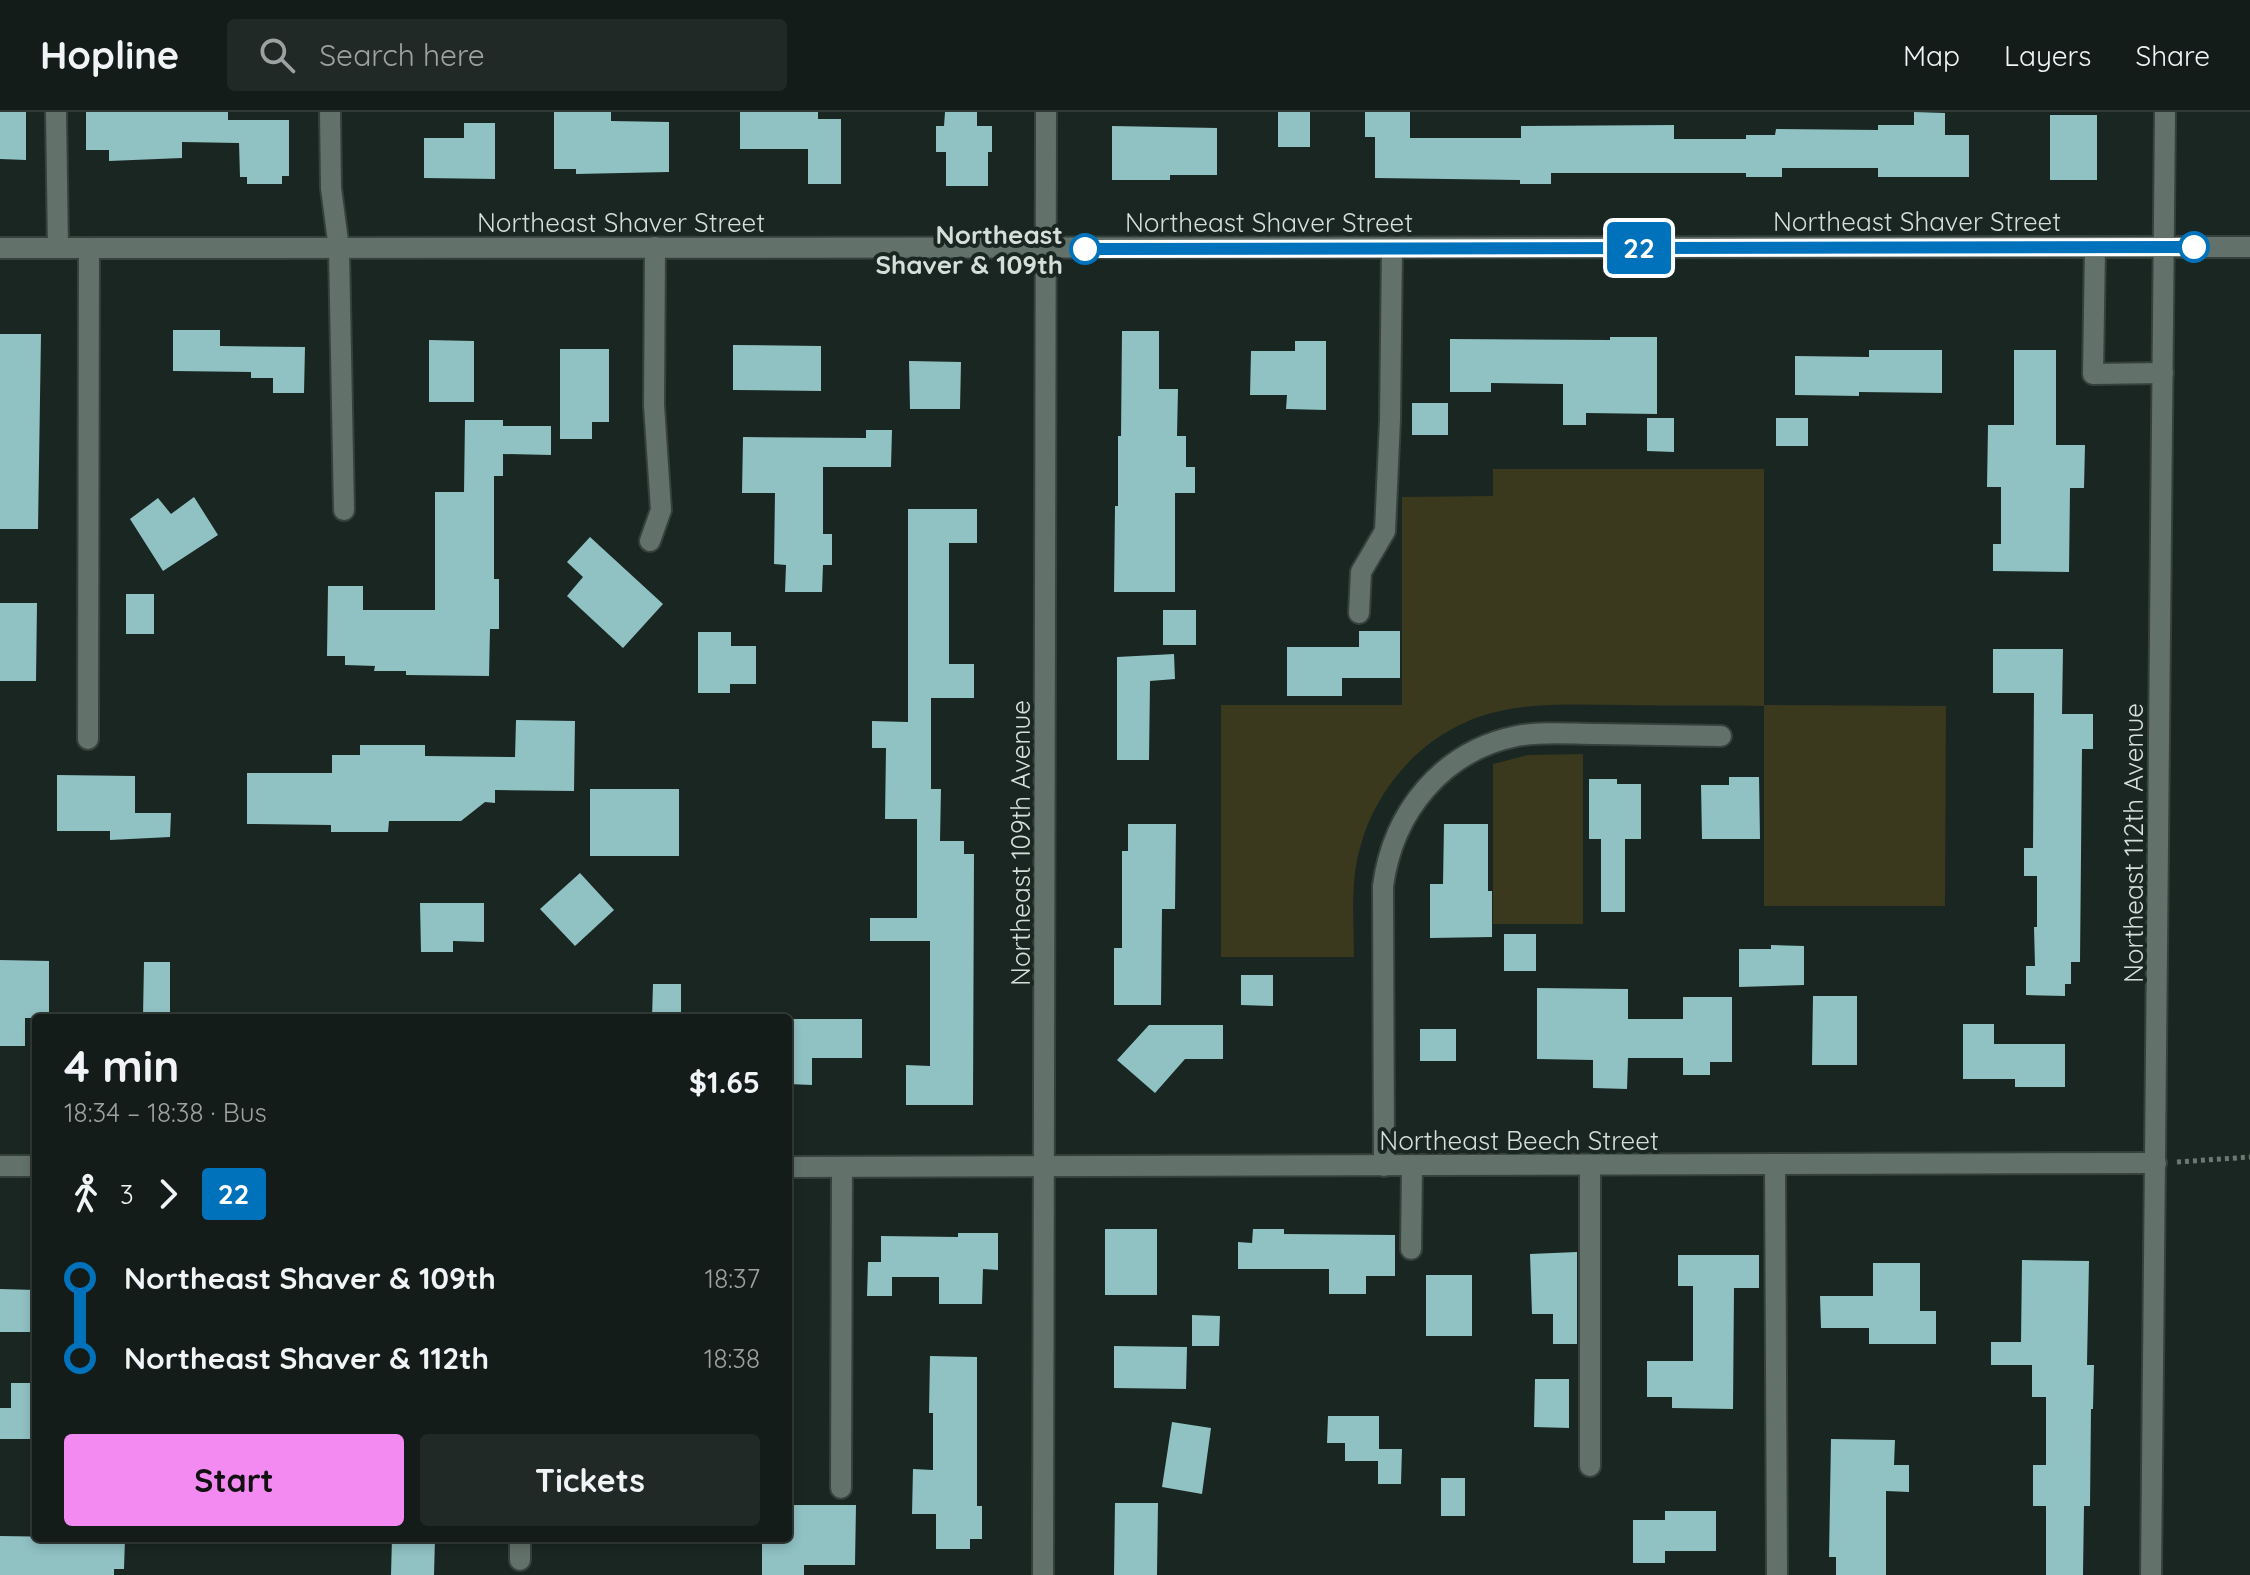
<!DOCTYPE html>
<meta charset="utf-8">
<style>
body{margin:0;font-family:Quicksand,sans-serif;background:#202926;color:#f1f3f6;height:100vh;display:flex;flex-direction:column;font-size:30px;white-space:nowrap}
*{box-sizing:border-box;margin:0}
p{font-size:26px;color:#9da1a2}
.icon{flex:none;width:44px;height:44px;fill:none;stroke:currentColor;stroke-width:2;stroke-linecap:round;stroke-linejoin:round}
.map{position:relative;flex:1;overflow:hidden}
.details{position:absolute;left:32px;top:902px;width:760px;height:528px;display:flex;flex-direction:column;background:#131c19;border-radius:8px;box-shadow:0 4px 12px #0003,0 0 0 2px #323a38}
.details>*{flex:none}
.badge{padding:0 16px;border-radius:6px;font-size:28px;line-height:52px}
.map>.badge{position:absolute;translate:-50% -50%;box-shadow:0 0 0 4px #fff}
.legs{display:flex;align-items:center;gap:12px;height:88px;padding:0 32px;font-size:26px}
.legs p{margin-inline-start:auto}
.overview{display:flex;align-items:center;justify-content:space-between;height:136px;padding:0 32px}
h1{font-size:44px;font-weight:700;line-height:60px}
.primary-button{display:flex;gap:16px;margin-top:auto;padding:16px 32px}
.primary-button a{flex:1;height:92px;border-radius:8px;background:#f38af2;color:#111;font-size:32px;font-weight:700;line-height:92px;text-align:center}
.primary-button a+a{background:#202926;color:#f1f3f6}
ul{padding:0 32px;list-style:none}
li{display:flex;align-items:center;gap:28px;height:80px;font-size:30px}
li i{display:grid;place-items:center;width:12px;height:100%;margin:0 10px;background:currentColor}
li i::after{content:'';width:20px;height:20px;margin:-10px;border:6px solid;border-radius:50%;background:#131c19}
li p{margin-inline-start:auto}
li:first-child i{background:linear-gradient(#0000 50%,currentColor 0)}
li:last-child i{background:linear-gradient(currentColor 50%,#0000 0)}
header{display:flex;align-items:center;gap:48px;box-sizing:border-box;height:112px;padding:0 40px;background:#131c19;border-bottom:2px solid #323a38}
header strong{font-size:38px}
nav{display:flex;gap:44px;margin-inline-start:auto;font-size:28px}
.search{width:560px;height:72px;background:#202926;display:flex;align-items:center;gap:20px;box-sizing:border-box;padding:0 28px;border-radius:8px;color:#9da1a2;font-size:30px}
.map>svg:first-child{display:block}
.green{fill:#3a381d}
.building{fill:#90c1c3}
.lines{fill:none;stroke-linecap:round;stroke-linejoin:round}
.minor-casing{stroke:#36413d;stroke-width:24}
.path{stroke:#6d7873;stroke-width:5;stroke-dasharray:4 4;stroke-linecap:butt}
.minor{stroke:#62716a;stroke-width:20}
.line-1-casing{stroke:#fff;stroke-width:18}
.line-1{stroke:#0072bc;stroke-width:12}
.stop-1-dot{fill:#fff;stroke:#0072bc;stroke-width:4}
.labels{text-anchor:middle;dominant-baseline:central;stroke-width:8;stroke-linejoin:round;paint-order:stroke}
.street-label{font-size:26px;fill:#d6deda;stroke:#192621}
.stop-label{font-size:26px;font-weight:bold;fill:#d6deda;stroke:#192621;text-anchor:end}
</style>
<header>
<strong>Hopline</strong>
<div class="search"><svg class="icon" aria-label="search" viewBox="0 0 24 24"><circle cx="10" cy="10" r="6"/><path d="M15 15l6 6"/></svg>Search here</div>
<nav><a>Map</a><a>Layers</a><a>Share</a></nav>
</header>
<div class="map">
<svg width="2250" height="1463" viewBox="0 0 2250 1463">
<rect width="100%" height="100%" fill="#192621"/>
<g class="green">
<path d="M1493 357H1764V593L1946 594 1945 794H1764V594C1717 593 1670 594 1624 593 1581 593 1538 590 1496 600 1430 615 1377 671 1360 736 1350 771 1354 808 1354 845H1221V593H1402V385L1493 384Z"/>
<polygon points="1583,642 1583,812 1493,812 1493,652 1528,643"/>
</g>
<g class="building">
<polygon points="0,0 26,0 26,48 0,47"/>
<polygon points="86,0 228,0 228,8 289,8 289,64 282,64 282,72 247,72 247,65 240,65 239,31 182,30 182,46 109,49 109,38 86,38"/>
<polygon points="554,0 611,0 611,9 669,10 669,60 576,62 576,57 554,57"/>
<polygon points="740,0 818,0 818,7 841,7 841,72 808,72 808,37 740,37"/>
<polygon points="945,0 977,0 977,14 992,14 992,40 988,40 988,74 946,74 946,40 936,40 936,14 944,14"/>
<rect x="1278" y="0" width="32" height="35"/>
<polygon points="1365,0 1410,0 1410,26 1521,26 1521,14 1674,13 1674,27 1746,27 1746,23 1775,23 1776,17 1878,18 1878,13 1914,13 1914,0 1945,1 1945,23 1969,23 1969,65 1878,65 1878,56 1782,56 1782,65 1746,65 1746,61 1551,61 1551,72 1520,72 1520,68 1375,66 1375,25 1365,25"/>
<rect x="2050" y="3" width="47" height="65"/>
<polygon points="464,11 495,11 495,67 424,66 424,26 464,26"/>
<polygon points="1112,14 1217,16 1217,63 1170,63 1170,68 1112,68"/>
<polygon points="173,218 220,218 220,234 305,235 304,281 273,281 273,266 251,266 251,260 173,259"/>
<polygon points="1122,219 1159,219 1159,277 1178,277 1177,324 1186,324 1186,355 1195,355 1195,381 1175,381 1175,480 1114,480 1115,394 1118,394 1118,324 1121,324"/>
<polygon points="0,222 41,222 38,417 0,417"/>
<polygon points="1610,225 1657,225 1657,302 1586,301 1586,313 1563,313 1563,272 1491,271 1491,280 1450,280 1450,227 1610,228"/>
<polygon points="429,228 474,229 474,290 429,290"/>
<polygon points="1295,229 1326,229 1326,298 1286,297 1287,283 1250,283 1251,239 1295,239"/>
<polygon points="733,233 821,234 821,279 733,278"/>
<polygon points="560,237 609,237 609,310 592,310 592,327 560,327"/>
<polygon points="1869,238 1942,238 1942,281 1859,280 1859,284 1795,283 1795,244 1869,245"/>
<polygon points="2014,238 2056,238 2056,333 2085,333 2084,376 2070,376 2069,460 1993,459 1993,432 2001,432 2001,375 1987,375 1988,313 2014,313"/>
<polygon points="909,249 961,250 960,297 910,297"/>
<rect x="1412" y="291" width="36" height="32"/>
<polygon points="1647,306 1674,306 1674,340 1647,339"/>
<rect x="1776" y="306" width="32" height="28"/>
<polygon points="465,308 503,308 503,314 551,314 551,343 503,342 503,364 494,364 494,467 499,467 499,517 490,517 489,564 406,563 406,559 374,559 375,554 345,553 345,544 327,544 328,474 363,474 363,498 435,498 435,380 464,380"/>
<polygon points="866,318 892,318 891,355 823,355 823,422 832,422 832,453 823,453 822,480 785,480 786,453 774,452 775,381 742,381 743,325 866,326"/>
<polygon points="194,385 218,423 163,459 130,407 158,386 171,402"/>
<polygon points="908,397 977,397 977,431 949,431 949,552 974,552 974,586 931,586 931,677 941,677 940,729 964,729 964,742 974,742 973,993 906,993 906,953 930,954 930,829 870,829 870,806 917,806 917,707 885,707 886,636 872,636 872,609 908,610"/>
<polygon points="590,425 663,492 623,536 567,484 583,465 567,450"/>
<rect x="126" y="482" width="28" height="40"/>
<polygon points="0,491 37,491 36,569 0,569"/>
<rect x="1163" y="498" width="33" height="35"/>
<polygon points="1359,519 1400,519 1400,566 1342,566 1342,584 1287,584 1287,535 1359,535"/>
<polygon points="698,520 731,520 731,534 756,534 756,572 730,572 730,581 698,581"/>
<polygon points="1993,537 2063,537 2062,602 2093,602 2093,637 2082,637 2080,850 2071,850 2071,872 2065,872 2065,884 2026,883 2026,854 2035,854 2034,815 2037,815 2037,764 2024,764 2024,736 2033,736 2034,581 1993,581"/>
<polygon points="1174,542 1175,567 1150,569 1149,648 1117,648 1117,545"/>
<polygon points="516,608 575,609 574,679 495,678 495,691 485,690 461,709 389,709 388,720 331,720 331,713 247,712 247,661 332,661 332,643 360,643 360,633 425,633 425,644 515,645"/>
<polygon points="57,663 135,664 135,701 171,701 170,725 110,728 110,719 57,719"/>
<polygon points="1729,665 1759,665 1760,727 1702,727 1701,673 1729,673"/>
<polygon points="1589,667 1617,667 1617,672 1641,672 1641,727 1625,727 1625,800 1601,800 1601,727 1589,727"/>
<rect x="590" y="677" width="89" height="67"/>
<polygon points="1128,712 1176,712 1175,797 1162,797 1161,893 1114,893 1114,836 1122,836 1122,739 1128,739"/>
<polygon points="1444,712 1488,712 1488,779 1492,779 1492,825 1430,826 1430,772 1443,772"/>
<polygon points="580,761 614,798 575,834 540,797"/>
<polygon points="420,791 484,791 484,830 453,829 453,840 421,840"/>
<rect x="1504" y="822" width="32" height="37"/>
<polygon points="1771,833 1804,834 1804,873 1739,875 1739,837 1771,837"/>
<polygon points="0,848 49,849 49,906 25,906 25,934 0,934"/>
<polygon points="144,850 170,850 170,905 143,905"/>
<polygon points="1241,863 1273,863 1273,894 1241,893"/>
<polygon points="653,872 681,872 681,906 652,906"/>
<polygon points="1537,876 1628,877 1628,907 1683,907 1683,885 1732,885 1732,950 1710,950 1710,963 1683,963 1683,946 1628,946 1627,977 1593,976 1593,948 1537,947"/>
<polygon points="1813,884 1857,884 1857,953 1812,953"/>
<polygon points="788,907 862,907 862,946 812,946 812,973 788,972"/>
<polygon points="1963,912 1994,912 1994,932 2065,932 2065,975 2015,975 2015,967 1963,967"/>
<polygon points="1149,913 1223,913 1223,947 1185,947 1155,981 1117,948"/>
<rect x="1420" y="917" width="36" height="32"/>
<rect x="1105" y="1117" width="52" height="66"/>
<polygon points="1253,1117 1284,1117 1284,1122 1395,1123 1395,1164 1366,1164 1366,1182 1329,1182 1329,1157 1238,1157 1238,1130 1252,1131"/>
<polygon points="958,1121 998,1121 998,1158 983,1157 982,1192 939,1192 939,1165 892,1165 892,1184 867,1184 868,1150 881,1150 881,1124 958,1125"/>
<polygon points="1577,1140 1577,1232 1553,1232 1553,1202 1532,1202 1530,1142"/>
<polygon points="1678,1143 1759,1143 1759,1176 1734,1176 1733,1297 1672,1296 1672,1285 1647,1285 1647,1249 1693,1249 1693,1174 1678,1174"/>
<polygon points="2022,1148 2089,1149 2087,1253 2094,1253 2093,1297 2091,1297 2090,1394 2084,1394 2083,1463 2046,1463 2046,1394 2033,1394 2033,1353 2046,1353 2046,1285 2032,1285 2032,1253 1991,1253 1991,1230 2021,1230"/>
<polygon points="1873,1151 1920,1151 1920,1199 1936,1199 1936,1232 1869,1232 1869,1216 1821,1216 1820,1184 1873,1184"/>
<rect x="1426" y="1163" width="46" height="61"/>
<polygon points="0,1177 36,1178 36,1220 0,1220"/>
<polygon points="1192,1203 1220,1204 1219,1234 1192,1234"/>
<polygon points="1114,1234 1187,1235 1186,1277 1114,1276"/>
<polygon points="930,1244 977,1245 977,1394 982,1394 982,1427 970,1427 970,1437 936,1437 936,1402 912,1402 913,1357 933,1358 933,1301 929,1301"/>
<polygon points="1535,1267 1569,1267 1569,1316 1534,1315"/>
<polygon points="11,1271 36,1271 36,1327 0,1327 0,1296 11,1296"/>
<polygon points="1328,1304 1379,1304 1379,1337 1402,1337 1401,1372 1378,1372 1378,1349 1345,1349 1345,1331 1327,1331"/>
<polygon points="1172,1310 1211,1316 1202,1382 1162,1375"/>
<polygon points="1831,1327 1895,1328 1894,1353 1909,1353 1909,1380 1886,1379 1886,1463 1836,1463 1836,1445 1829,1445"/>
<rect x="1441" y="1366" width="24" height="38"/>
<polygon points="1115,1391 1158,1391 1157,1463 1114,1463"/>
<polygon points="788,1393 856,1393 855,1453 804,1453 804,1463 762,1463 762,1426 788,1426"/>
<polygon points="1665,1399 1716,1399 1716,1439 1665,1439 1665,1451 1633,1451 1633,1408 1665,1408"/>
<polygon points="0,1424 125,1426 124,1457 114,1457 114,1463 0,1463"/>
<polygon points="392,1426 435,1426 434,1463 391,1463"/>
</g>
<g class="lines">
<defs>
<g id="minor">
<polyline points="56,0 58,136"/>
<polyline points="330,0 331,76 339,137 344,398"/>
<polyline points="2095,135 2093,262 2163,261"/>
<polyline points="0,136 2250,135"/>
<polyline points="650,429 661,398 654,293 655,135"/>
<polyline points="1359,501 1361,460 1385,419 1390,308 1392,136"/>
<polyline points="88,627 89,136"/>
<polyline points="1590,1053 1590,1354"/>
<polyline points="1775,1053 1777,1463"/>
<polyline points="0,1054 36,1054"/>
<path d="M1384 1054 1383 774C1393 700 1442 639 1517 624 1543 619 1571 622 1597 622 1638 623 1680 623 1721 624"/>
<polyline points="788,1055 2156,1051"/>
<polyline points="1411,1137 1412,1054"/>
<polyline points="841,1376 842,1055"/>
<polyline points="520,1426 520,1448"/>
<polyline points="1043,1463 1046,0"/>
<polyline points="2151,1463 2165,0"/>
</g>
</defs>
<use href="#minor" class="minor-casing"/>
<polyline class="path" points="2177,1050 2250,1045"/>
<use href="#minor" class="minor"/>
</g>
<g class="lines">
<defs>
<polyline id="line-1" points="1085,137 2194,135"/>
</defs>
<use href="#line-1" class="line-1-casing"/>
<use href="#line-1" class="line-1"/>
</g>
<g class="stop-1-dot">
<circle cx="2194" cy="135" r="14"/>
<circle cx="1085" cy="137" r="14"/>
</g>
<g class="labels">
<g class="street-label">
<text x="1917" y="109">Northeast Shaver Street</text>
<text x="621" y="110">Northeast Shaver Street</text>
<text x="1269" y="110">Northeast Shaver Street</text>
<text transform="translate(1020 731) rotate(-90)">Northeast 109th Avenue</text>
<text transform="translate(2133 731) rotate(-90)">Northeast 112th Avenue</text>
<text x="1519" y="1028">Northeast Beech Street</text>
</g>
<g class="stop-label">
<text x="1063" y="122">Northeast<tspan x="1063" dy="30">Shaver &amp; 109th</tspan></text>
</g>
</g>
</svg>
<b class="badge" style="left:1639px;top:136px;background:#0072bc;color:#fff">22</b>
<section class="details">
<div class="overview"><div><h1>4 min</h1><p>18:34 – 18:38 · Bus</p></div><b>$1.65</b></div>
<div class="legs"><svg class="icon" aria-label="walk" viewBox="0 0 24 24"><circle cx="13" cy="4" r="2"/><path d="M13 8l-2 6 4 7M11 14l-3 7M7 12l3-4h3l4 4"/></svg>3<svg class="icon" aria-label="forward" viewBox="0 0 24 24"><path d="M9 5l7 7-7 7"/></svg><b class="badge" style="background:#0072bc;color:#fff">22</b></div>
<ul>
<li><i style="color:#0072bc"></i><b>Northeast Shaver &amp; 109th</b><p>18:37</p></li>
<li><i style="color:#0072bc"></i><b>Northeast Shaver &amp; 112th</b><p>18:38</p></li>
</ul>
<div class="primary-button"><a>Start</a><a>Tickets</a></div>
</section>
</div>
